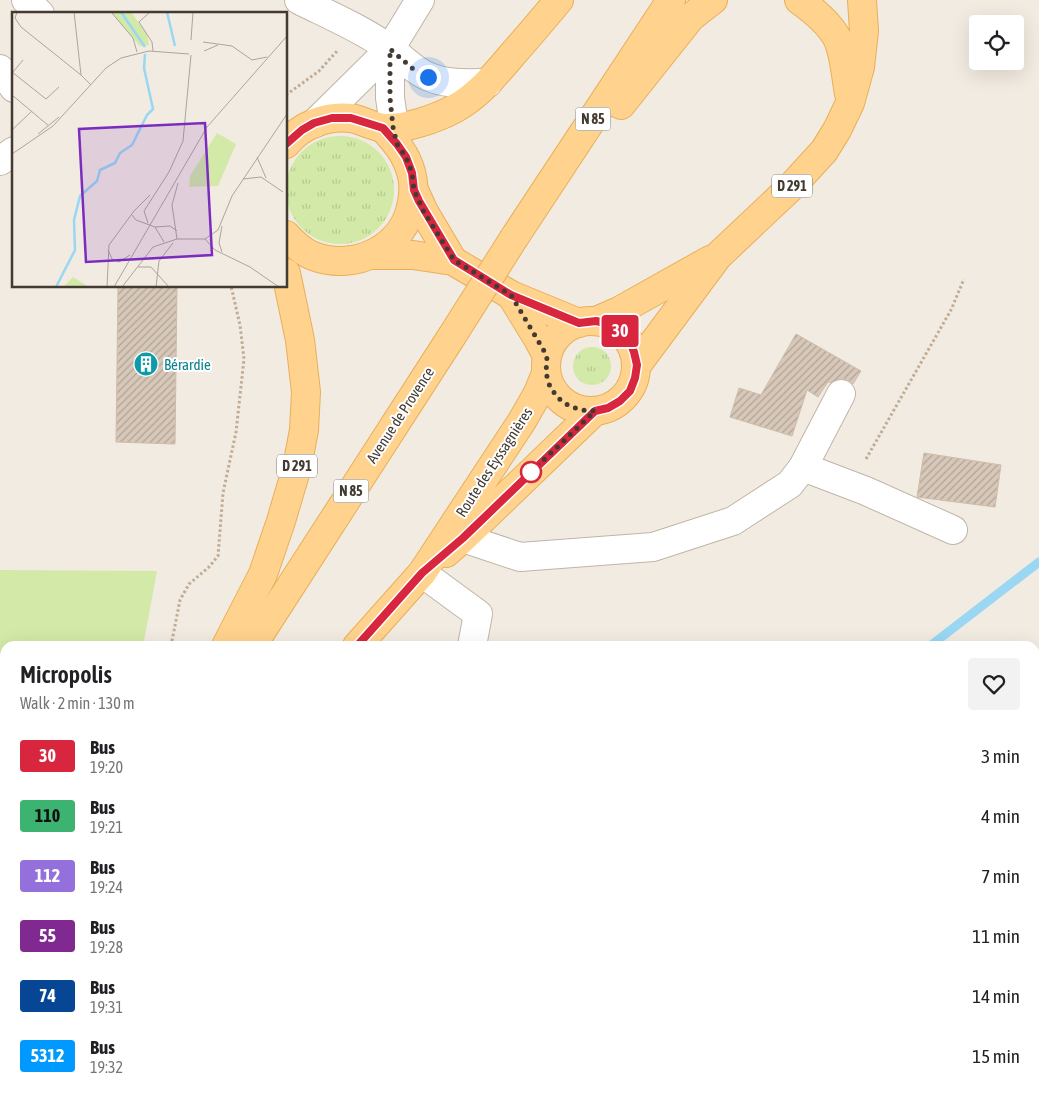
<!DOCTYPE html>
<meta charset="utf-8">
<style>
body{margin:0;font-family:"Asap Condensed",sans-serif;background:#f2f2f2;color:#202124;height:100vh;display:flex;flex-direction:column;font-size:19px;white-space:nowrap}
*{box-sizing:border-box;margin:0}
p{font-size:16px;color:#757577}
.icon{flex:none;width:28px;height:28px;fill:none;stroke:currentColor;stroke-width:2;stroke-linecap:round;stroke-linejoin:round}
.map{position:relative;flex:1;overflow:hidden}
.side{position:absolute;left:0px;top:641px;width:1040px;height:456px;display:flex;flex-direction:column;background:#fff;border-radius:15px 15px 0 0;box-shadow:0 5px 20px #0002}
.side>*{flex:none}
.badge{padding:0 10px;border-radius:4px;font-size:18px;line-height:32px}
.buttons{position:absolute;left:969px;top:15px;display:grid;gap:10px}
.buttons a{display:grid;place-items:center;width:55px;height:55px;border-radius:5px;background:#fff;box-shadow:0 5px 20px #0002;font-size:25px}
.you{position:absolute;width:25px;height:25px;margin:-12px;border:4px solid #fff;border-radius:50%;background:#1a73e8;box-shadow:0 0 0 8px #1a73e833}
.map>.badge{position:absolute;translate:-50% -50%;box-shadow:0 0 0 2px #fff}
.round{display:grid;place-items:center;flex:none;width:52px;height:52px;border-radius:5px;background:#f2f2f2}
.headline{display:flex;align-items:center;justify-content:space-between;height:85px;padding:0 20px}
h1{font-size:24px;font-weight:600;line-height:38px}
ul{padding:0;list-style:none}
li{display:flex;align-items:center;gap:15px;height:60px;padding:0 20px}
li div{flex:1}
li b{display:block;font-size:19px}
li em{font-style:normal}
li .badge{min-width:55px;font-weight:700;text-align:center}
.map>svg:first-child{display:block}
.grass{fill:url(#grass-tufts)}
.pitch{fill:#d2e9a7}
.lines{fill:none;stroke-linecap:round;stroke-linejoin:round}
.stream{stroke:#99d7f3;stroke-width:9}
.building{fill:url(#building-hatch);stroke:#cfbca9}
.minor-tunnel{stroke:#cfc8be;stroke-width:28;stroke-dasharray:28 14;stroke-linecap:butt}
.minor-casing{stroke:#c0b5a7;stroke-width:30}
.major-casing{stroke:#e9af58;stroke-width:30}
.path{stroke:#c0ac94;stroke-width:3;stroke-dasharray:2.5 2.5;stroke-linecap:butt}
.minor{stroke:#fff;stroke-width:28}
.major{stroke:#ffd38d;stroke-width:28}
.major-bridge-casing{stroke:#e9af58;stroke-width:30;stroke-linecap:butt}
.major-bridge{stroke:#ffd38d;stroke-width:28}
.line-casing{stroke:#fff;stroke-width:11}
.line{stroke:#d7263d;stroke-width:8}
.walk{stroke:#433b32;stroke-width:5;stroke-dasharray:0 9}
.stop-dot{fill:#fff;stroke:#d7263d;stroke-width:2.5}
.labels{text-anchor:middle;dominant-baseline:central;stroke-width:4;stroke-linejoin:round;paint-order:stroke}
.shield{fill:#fff;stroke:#7b7670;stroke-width:1}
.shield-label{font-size:14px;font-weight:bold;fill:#433b32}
.culture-label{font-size:15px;fill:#0d838f;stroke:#fff;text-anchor:start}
.street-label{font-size:15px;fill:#433b32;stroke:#fff}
.inset-river{fill:none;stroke:#99d7f3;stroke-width:2.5}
.inset-road{fill:none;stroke:#aca59b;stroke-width:1}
.view{fill:#7b2cbf;fill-opacity:0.15;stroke:#7b2cbf;stroke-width:2.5}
.inset-edge{fill:none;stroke:#433b32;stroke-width:2.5}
</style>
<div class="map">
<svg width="1039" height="1097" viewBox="0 0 1039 1097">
<defs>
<pattern id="grass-tufts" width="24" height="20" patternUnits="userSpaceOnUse" patternTransform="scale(1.25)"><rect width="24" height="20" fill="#d2e9a7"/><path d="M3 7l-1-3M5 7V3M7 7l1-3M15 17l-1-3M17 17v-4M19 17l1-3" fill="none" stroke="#b6c990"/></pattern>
<pattern id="building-hatch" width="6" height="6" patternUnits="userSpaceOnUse" patternTransform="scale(1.25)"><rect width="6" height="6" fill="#d7c8b9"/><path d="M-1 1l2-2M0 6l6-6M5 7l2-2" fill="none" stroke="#b0a497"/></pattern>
</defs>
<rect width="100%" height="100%" fill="#f2ebe1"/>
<g class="grass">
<circle cx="340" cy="190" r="54"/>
<circle cx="592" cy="366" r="19"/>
</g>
<polygon class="pitch" points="0,570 157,571 143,646 5,646 5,873 0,881"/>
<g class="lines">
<g class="stream">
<polyline points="930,646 1039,562"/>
<polyline points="523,1097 526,1092"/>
</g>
</g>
<g class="building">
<polygon points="118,286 177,286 175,444 116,442"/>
<polygon points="796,334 861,371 853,384 848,380 841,378 831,383 828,382 818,397 807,390 792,436 730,417 739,388 761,395"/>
<polygon points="924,453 1001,465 995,507 917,497"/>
</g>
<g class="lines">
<polyline class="minor-tunnel" points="36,1092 40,1097"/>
<defs>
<g id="minor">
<polyline points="26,0 40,14"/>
<path d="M299 0C329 15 362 29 390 49 403 58 413 70 427 76 446 85 468 83 488 83"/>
<polyline points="390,49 390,98 397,144"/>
<polyline points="0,69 14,88"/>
<polyline points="315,123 390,49 420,0"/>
<polyline points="0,161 14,151"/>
<polyline points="803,467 866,491 953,530"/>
<polyline points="463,538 520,557 653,547 733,521 790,484 803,467 841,394"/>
<polyline points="422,573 478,614 472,646"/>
<polyline points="1035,1010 1039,1016"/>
<polyline points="258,1097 259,1092"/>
<polyline points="452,1097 453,1092"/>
</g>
<g id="major">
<path d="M799 0C813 10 827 21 836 36 844 49 846 78 849 94"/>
<polyline points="621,105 691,17 713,0"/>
<path d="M286 144C301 125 327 115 351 118 362 120 373 127 384 128 406 129 435 119 454 109 478 96 495 75 512 55 528 37 544 18 559 0"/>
<polyline points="414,190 424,212 453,261"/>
<path d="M286 235C294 244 303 252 313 256 355 272 405 248 412 202 414 192 414 182 411 172 406 154 395 141 383 128"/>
<polyline points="514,238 671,0"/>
<polyline points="373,255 413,255 453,261 511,295 579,323"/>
<polyline points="511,295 538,339 547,356"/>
<circle cx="591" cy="366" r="45"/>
<polyline points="596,321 619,311 710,260"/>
<polyline points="637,365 718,256 791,187 824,151 837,130 850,103 860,67 864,31 862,0"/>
<polyline points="446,553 463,538 595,411"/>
<polyline points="226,646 263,574 281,521 297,467 304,430 306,392 300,340 286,273"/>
<polyline points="252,646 452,336"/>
<polyline points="357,646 422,573 522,421 538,393 546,373"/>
<polyline points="0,1029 5,1023"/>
<polyline points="148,1097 149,1092"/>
</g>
</defs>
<use href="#minor" class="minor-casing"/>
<use href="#major" class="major-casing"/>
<g class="path">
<polyline points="286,95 319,71 337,51"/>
<polyline points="866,459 951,310 964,279"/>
<polyline points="171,646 180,600 189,584 209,567 218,556 223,493 236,432 244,359 240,325 231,286"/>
<polyline points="0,932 5,924"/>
</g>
<use href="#minor" class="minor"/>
<use href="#major" class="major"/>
<defs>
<polyline id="major-bridge" points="452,336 514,238"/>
</defs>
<use href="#major-bridge" class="major-bridge-casing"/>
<use href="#major-bridge" class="major-bridge"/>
</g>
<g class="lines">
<defs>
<polyline id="line" points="286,144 302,130 314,123 332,118 351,118 383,128 397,144 406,157 412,173 414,190 419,201 454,260 511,295 579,323 596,321 609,324 620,331 629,340 634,352 637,365 635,378 630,391 620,401 608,408 595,411 463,538 422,573 357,646"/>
</defs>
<use href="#line" class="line-casing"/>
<use href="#line" class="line"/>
<polyline class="walk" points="428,77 412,68 390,49 390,98 393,127 397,144 406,157 412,173 414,190 424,212 454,260 511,295 547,356 546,373 550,387 558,398 569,406 582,410 595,411 531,472"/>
</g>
<defs>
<symbol id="building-disc" viewBox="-11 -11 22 22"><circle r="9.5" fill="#0f9aa8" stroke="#fff"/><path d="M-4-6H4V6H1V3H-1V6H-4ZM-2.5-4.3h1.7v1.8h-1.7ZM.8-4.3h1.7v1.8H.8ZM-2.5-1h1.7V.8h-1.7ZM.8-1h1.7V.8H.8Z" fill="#fff"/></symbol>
</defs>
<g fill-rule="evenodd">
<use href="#building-disc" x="132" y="350" width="28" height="28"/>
</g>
<circle class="stop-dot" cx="531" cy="472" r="10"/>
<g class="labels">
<g class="shield">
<rect x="575.5" y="107.5" width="35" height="23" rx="4"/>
<rect x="772" y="174.5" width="40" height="23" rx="4"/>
<rect x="277" y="454.5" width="40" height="23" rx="4"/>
<rect x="333.5" y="479.5" width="35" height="23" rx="4"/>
</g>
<g class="shield-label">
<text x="593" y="119">N 85</text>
<text x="792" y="186">D 291</text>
<text x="297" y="466">D 291</text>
<text x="351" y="491">N 85</text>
</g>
<g class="culture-label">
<text x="164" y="364">Bérardie</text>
</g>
<g class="street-label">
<text transform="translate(400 415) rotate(-57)">Avenue de Provence</text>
<text transform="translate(494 462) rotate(-57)">Route des Eyssagnières</text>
</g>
</g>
<g transform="translate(12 12)">
<rect width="275" height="275" fill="#f2ebe1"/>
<path d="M99 0H119L135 22 137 33 128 34ZM61 265 77 275H51Z" fill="#d2e9a7"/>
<path d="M205 121 224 132 206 174 177 175 178 164Z" fill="#d2e9a7"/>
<path class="inset-river" d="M109 0 133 35M155 0 163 34M44 275 63 238 62 208 68 184 85 169 88 158 103 151 108 141 120 133 135 103 141 97 132 56 133 42"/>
<path class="inset-road" d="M5 0 3 6 9 15 69 63M62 0 69 63 79 73M99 0 121 26 125 40M138 0 127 10 140 30 141 39M179 28 181 0M191 30 220 34 240 48 255 45M192 39 206 33M0 60 34 87 47 75M1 60 11 48M0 83 37 114M0 118 20 99M26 122 47 105M0 142 41 114 94 56 109 46 137 39 177 42M245 145 254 166M231 167 249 165 271 180M120 203 124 208 143 215 158 214 165 219M136 211 132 199 157 160 171 129 179 43M143 215 152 230M165 227H193L206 218 220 184 275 102M193 227 203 238 238 255 267 275M96 238 100 247 107 250 118 243M210 240 207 231 210 214M126 255H139L157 275M95 275 97 233 122 199 138 183M102 275 195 115 275 24M110 275 141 235 165 227 160 193 166 171M144 275 147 249 161 231"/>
<path class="view" d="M193 111 200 243 74 250 67 117Z"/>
<rect width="275" height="275" class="inset-edge"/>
</g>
</svg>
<div class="buttons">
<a><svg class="icon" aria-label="locate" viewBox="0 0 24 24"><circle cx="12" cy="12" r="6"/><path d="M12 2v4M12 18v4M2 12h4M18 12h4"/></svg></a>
</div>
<div class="you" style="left:428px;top:77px"></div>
<b class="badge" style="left:620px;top:331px;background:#d7263d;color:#fff">30</b>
<section class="side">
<div class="headline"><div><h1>Micropolis</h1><p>Walk · 2 min · 130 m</p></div><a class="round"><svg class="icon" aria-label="heart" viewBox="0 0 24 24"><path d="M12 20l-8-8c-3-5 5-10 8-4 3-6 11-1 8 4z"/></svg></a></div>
<ul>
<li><span class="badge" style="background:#d7263d;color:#fff">30</span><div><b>Bus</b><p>19:20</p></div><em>3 min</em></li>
<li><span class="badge" style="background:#3cb371;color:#111">110</span><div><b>Bus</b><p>19:21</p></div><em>4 min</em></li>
<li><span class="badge" style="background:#9370db;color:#fff">112</span><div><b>Bus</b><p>19:24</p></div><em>7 min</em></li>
<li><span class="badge" style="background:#802990;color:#fff">55</span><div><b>Bus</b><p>19:28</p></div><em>11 min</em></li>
<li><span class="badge" style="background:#064695;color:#fff">74</span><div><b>Bus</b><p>19:31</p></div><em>14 min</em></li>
<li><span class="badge" style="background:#09f;color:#fff">5312</span><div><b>Bus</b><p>19:32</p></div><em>15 min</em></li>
</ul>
</section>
</div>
